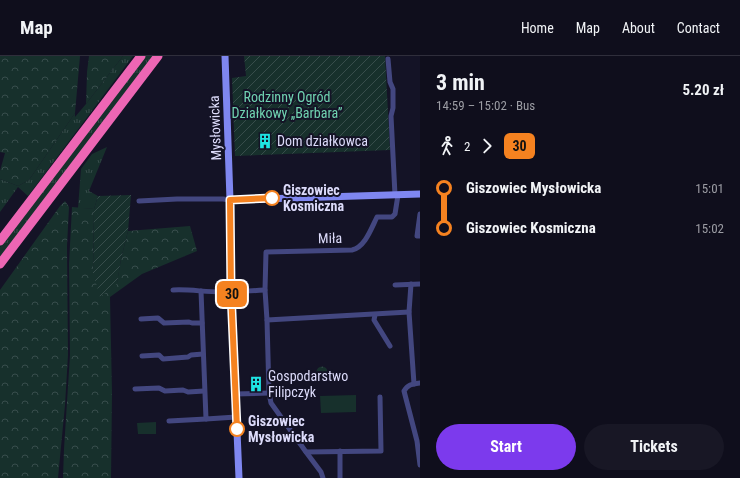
<!DOCTYPE html>
<meta charset="utf-8">
<style>
body{margin:0;font-family:"Roboto Condensed",sans-serif;background:#181725;color:#f1f3f6;height:100vh;display:flex;flex-direction:column;font-size:15px;white-space:nowrap}
*{box-sizing:border-box;margin:0}
p{font-size:13px;color:#9b9ca3}
.icon{flex:none;width:22px;height:22px;fill:none;stroke:currentColor;stroke-width:2;stroke-linecap:round;stroke-linejoin:round}
.map{position:relative;flex:1;overflow:hidden}
.details{display:flex;flex-direction:column;background:#0f0e1c;width:320px}
.details>*{flex:none}
.badge{padding:0 8px;border-radius:6px;font-size:14px;line-height:26px}
.map>.badge{position:absolute;translate:-50% -50%;box-shadow:0 0 0 2px #fff}
.legs{display:flex;align-items:center;gap:6px;height:44px;padding:0 16px;font-size:13px}
.legs p{margin-inline-start:auto}
.overview{display:flex;align-items:center;justify-content:space-between;height:68px;padding:0 16px}
h1{font-size:22px;font-weight:700;line-height:30px}
.primary-button{display:flex;gap:8px;margin-top:auto;padding:8px 16px}
.primary-button a{flex:1;height:46px;border-radius:24px;background:#7c3aed;color:#fff;font-size:16px;font-weight:700;line-height:46px;text-align:center}
.primary-button a+a{background:#181725;color:#f1f3f6}
ul{padding:0 16px;list-style:none}
li{display:flex;align-items:center;gap:14px;height:40px;font-size:15px}
li i{display:grid;place-items:center;width:6px;height:100%;margin:0 5px;background:currentColor}
li i::after{content:'';width:10px;height:10px;margin:-5px;border:3px solid;border-radius:50%;background:#0f0e1c}
li p{margin-inline-start:auto}
li:first-child i{background:linear-gradient(#0000 50%,currentColor 0)}
li:last-child i{background:linear-gradient(currentColor 50%,#0000 0)}
header{display:flex;align-items:center;gap:24px;box-sizing:border-box;height:56px;padding:0 20px;background:#0f0e1c;border-bottom:1px solid #2f2e3b}
header strong{font-size:19px}
nav{display:flex;gap:22px;margin-inline-start:auto;font-size:14px}
main{display:flex;flex:1;min-height:0}
.map>svg:first-child{display:block}
.grass{fill:url(#grass-tufts)}
.forest{fill:url(#forest-crowns)}
.garden{fill:url(#garden-furrows)}
.pitch{fill:#17302c}
.lines{fill:none;stroke-linecap:round;stroke-linejoin:round}
.street{stroke:#434780;stroke-width:5}
.secondary{stroke:#7f87f0;stroke-width:7}
.highway{stroke:#ed66b4;stroke-width:9}
.line-1-casing{stroke:#fff;stroke-width:9}
.line-1{stroke:#f58220;stroke-width:6}
.stop-1-dot{fill:#fff;stroke:#f58220;stroke-width:2}
.labels{text-anchor:middle;dominant-baseline:central;stroke-width:4;stroke-linejoin:round;paint-order:stroke}
.park-label{font-size:14px;fill:#70d3b1;stroke:#141326}
.street-label{font-size:14px;fill:#dddcfb;stroke:#141326}
.poi-label{font-size:14px;fill:#dddcfb;stroke:#141326;text-anchor:start}
.stop-label{font-size:14px;font-weight:bold;fill:#dddcfb;stroke:#141326;text-anchor:start}
</style>
<header>
<strong>Map</strong>
<nav><a>Home</a><a>Map</a><a>About</a><a>Contact</a></nav>
</header>
<main>
<div class="map">
<svg width="420" height="422" viewBox="0 0 420 422">
<defs>
<pattern id="grass-tufts" width="24" height="20" patternUnits="userSpaceOnUse"><rect width="24" height="20" fill="#17302c"/><path d="M3 7l-1-3M5 7V3M7 7l1-3M15 17l-1-3M17 17v-4M19 17l1-3" fill="none" stroke="#384d4c"/></pattern>
<pattern id="forest-crowns" width="20" height="18" patternUnits="userSpaceOnUse"><rect width="20" height="18" fill="#17302c"/><path d="M2 6a3 3 0 1 1 6 0M12 15a3 3 0 1 1 6 0" fill="none" stroke="#384d4c"/></pattern>
<pattern id="garden-furrows" width="10" height="10" patternUnits="userSpaceOnUse"><rect width="10" height="10" fill="#17302c"/><path d="M-1 1l2-2M0 10L10 0M9 11l2-2" fill="none" stroke="#384d4c"/></pattern>
</defs>
<rect width="100%" height="100%" fill="#141326"/>
<g class="grass">
<polygon points="123,0 133,0 28,140 18,131 0,156 0,123 18,130 29,124 75,57 75,61 86,48"/>
<polygon points="145,0 154,0 0,203 0,191"/>
<polygon points="107,91 89,135 98,140 94,153 78,152 81,113 92,98"/>
</g>
<g class="forest">
<polygon points="0,0 80,0 75,57 29,124 18,130 0,123 0,115 5,97 0,96"/>
<polygon points="89,0 123,0 86,48 87,16"/>
<polygon points="65,145 69,151 67,190 68,299 65,349 58,422 0,422 0,234 60,150"/>
<polygon points="72,151 94,153 93,217 117,227 121,203 128,175 190,170 197,195 142,218 110,241 112,337 111,422 63,422 64,393 70,299 69,208"/>
<circle cx="322" cy="316" r="5.5"/>
</g>
<g class="garden">
<polygon points="244,0 385,0 390,94 235,100 232,22 246,20"/>
<polygon points="131,139 128,175 121,203 117,228 100,241 93,217 94,153 98,140"/>
</g>
<g class="pitch">
<polygon points="356,339 356,356 321,357 320,340"/>
<polygon points="156,366 156,378 138,378 137,367"/>
</g>
<g class="lines">
<g class="street">
<polyline points="388,3 390,26 393,33 393,52 391,60 395,139"/>
<path d="M398 139 395 158 392 161H377C371 173 365 191 352 194L266 196 265 234 267 264 409 256"/>
<polyline points="139,145 177,143 223,143 230,144"/>
<polyline points="420,158 417,180 420,180"/>
<polyline points="411,228 409,256 414,328"/>
<polyline points="395,229 420,228"/>
<path d="M173 234C189 233 204 236 221 236 235 236 250 235 265 234"/>
<polyline points="201,235 206,363 236,361"/>
<polyline points="375,259 374,264 390,290"/>
<polyline points="141,263 158,262 164,267 189,266 192,267 202,267"/>
<polyline points="267,264 269,337 271,347 306,396 321,416 323,422"/>
<polyline points="142,300 159,299 163,303 188,301 191,299 203,298"/>
<path d="M420 327C413 328 408 328 404 335L417 385 420 409"/>
<polyline points="135,333 159,332 165,335 183,334 188,336 204,335"/>
<polyline points="235,338 269,337"/>
<polyline points="169,365 206,363"/>
<polyline points="340,395 340,422"/>
<polyline points="306,396 381,395 380,341"/>
</g>
<g class="secondary">
<polyline points="225,0 230,144 231,235 239,422"/>
<polyline points="230,144 420,138"/>
</g>
<g class="highway">
<polyline points="0,185 141,0"/>
<polyline points="0,208 158,0"/>
</g>
</g>
<g class="lines">
<defs>
<polyline id="line-1" points="237,373 231,235 230,144 272,142"/>
</defs>
<use href="#line-1" class="line-1-casing"/>
<use href="#line-1" class="line-1"/>
</g>
<defs>
<symbol id="building-bare" viewBox="-9 -9 18 18"><path d="M-4-6H4V6H1V3H-1V6H-4ZM-2.5-4.3h1.7v1.8h-1.7ZM.8-4.3h1.7v1.8H.8ZM-2.5-1h1.7V.8h-1.7ZM.8-1h1.7V.8H.8Z" fill="#1fe4e4" stroke="#141326" stroke-width="2.5" paint-order="stroke"/></symbol>
</defs>
<g fill-rule="evenodd">
<use href="#building-bare" x="254" y="74" width="22" height="22"/>
<use href="#building-bare" x="245" y="317" width="22" height="22"/>
</g>
<g class="stop-1-dot">
<circle cx="272" cy="142" r="7"/>
<circle cx="237" cy="373" r="7"/>
</g>
<g class="labels">
<g class="park-label">
<text x="287" y="41">Rodzinny Ogród<tspan x="287" dy="16">Działkowy „Barbara”</tspan></text>
</g>
<g class="street-label">
<text transform="translate(215 72) rotate(-92)">Mysłowicka</text>
<text transform="translate(330 182) rotate(-1)">Miła</text>
</g>
<g class="poi-label">
<text x="277" y="85">Dom działkowca</text>
<text x="268" y="320">Gospodarstwo<tspan x="268" dy="16">Filipczyk</tspan></text>
</g>
<g class="stop-label">
<text x="283" y="134">Giszowiec<tspan x="283" dy="16">Kosmiczna</tspan></text>
<text x="248" y="365">Giszowiec<tspan x="248" dy="16">Mysłowicka</tspan></text>
</g>
</g>
</svg>
<b class="badge" style="left:232px;top:238px;background:#f58220;color:#111">30</b>
</div>
<section class="details">
<div class="overview"><div><h1>3 min</h1><p>14:59 – 15:02 · Bus</p></div><b>5.20 zł</b></div>
<div class="legs"><svg class="icon" aria-label="walk" viewBox="0 0 24 24"><circle cx="13" cy="4" r="2"/><path d="M13 8l-2 6 4 7M11 14l-3 7M7 12l3-4h3l4 4"/></svg>2<svg class="icon" aria-label="forward" viewBox="0 0 24 24"><path d="M9 5l7 7-7 7"/></svg><b class="badge" style="background:#f58220;color:#111">30</b></div>
<ul>
<li><i style="color:#f58220"></i><b>Giszowiec Mysłowicka</b><p>15:01</p></li>
<li><i style="color:#f58220"></i><b>Giszowiec Kosmiczna</b><p>15:02</p></li>
</ul>
<div class="primary-button"><a>Start</a><a>Tickets</a></div>
</section>
</main>
